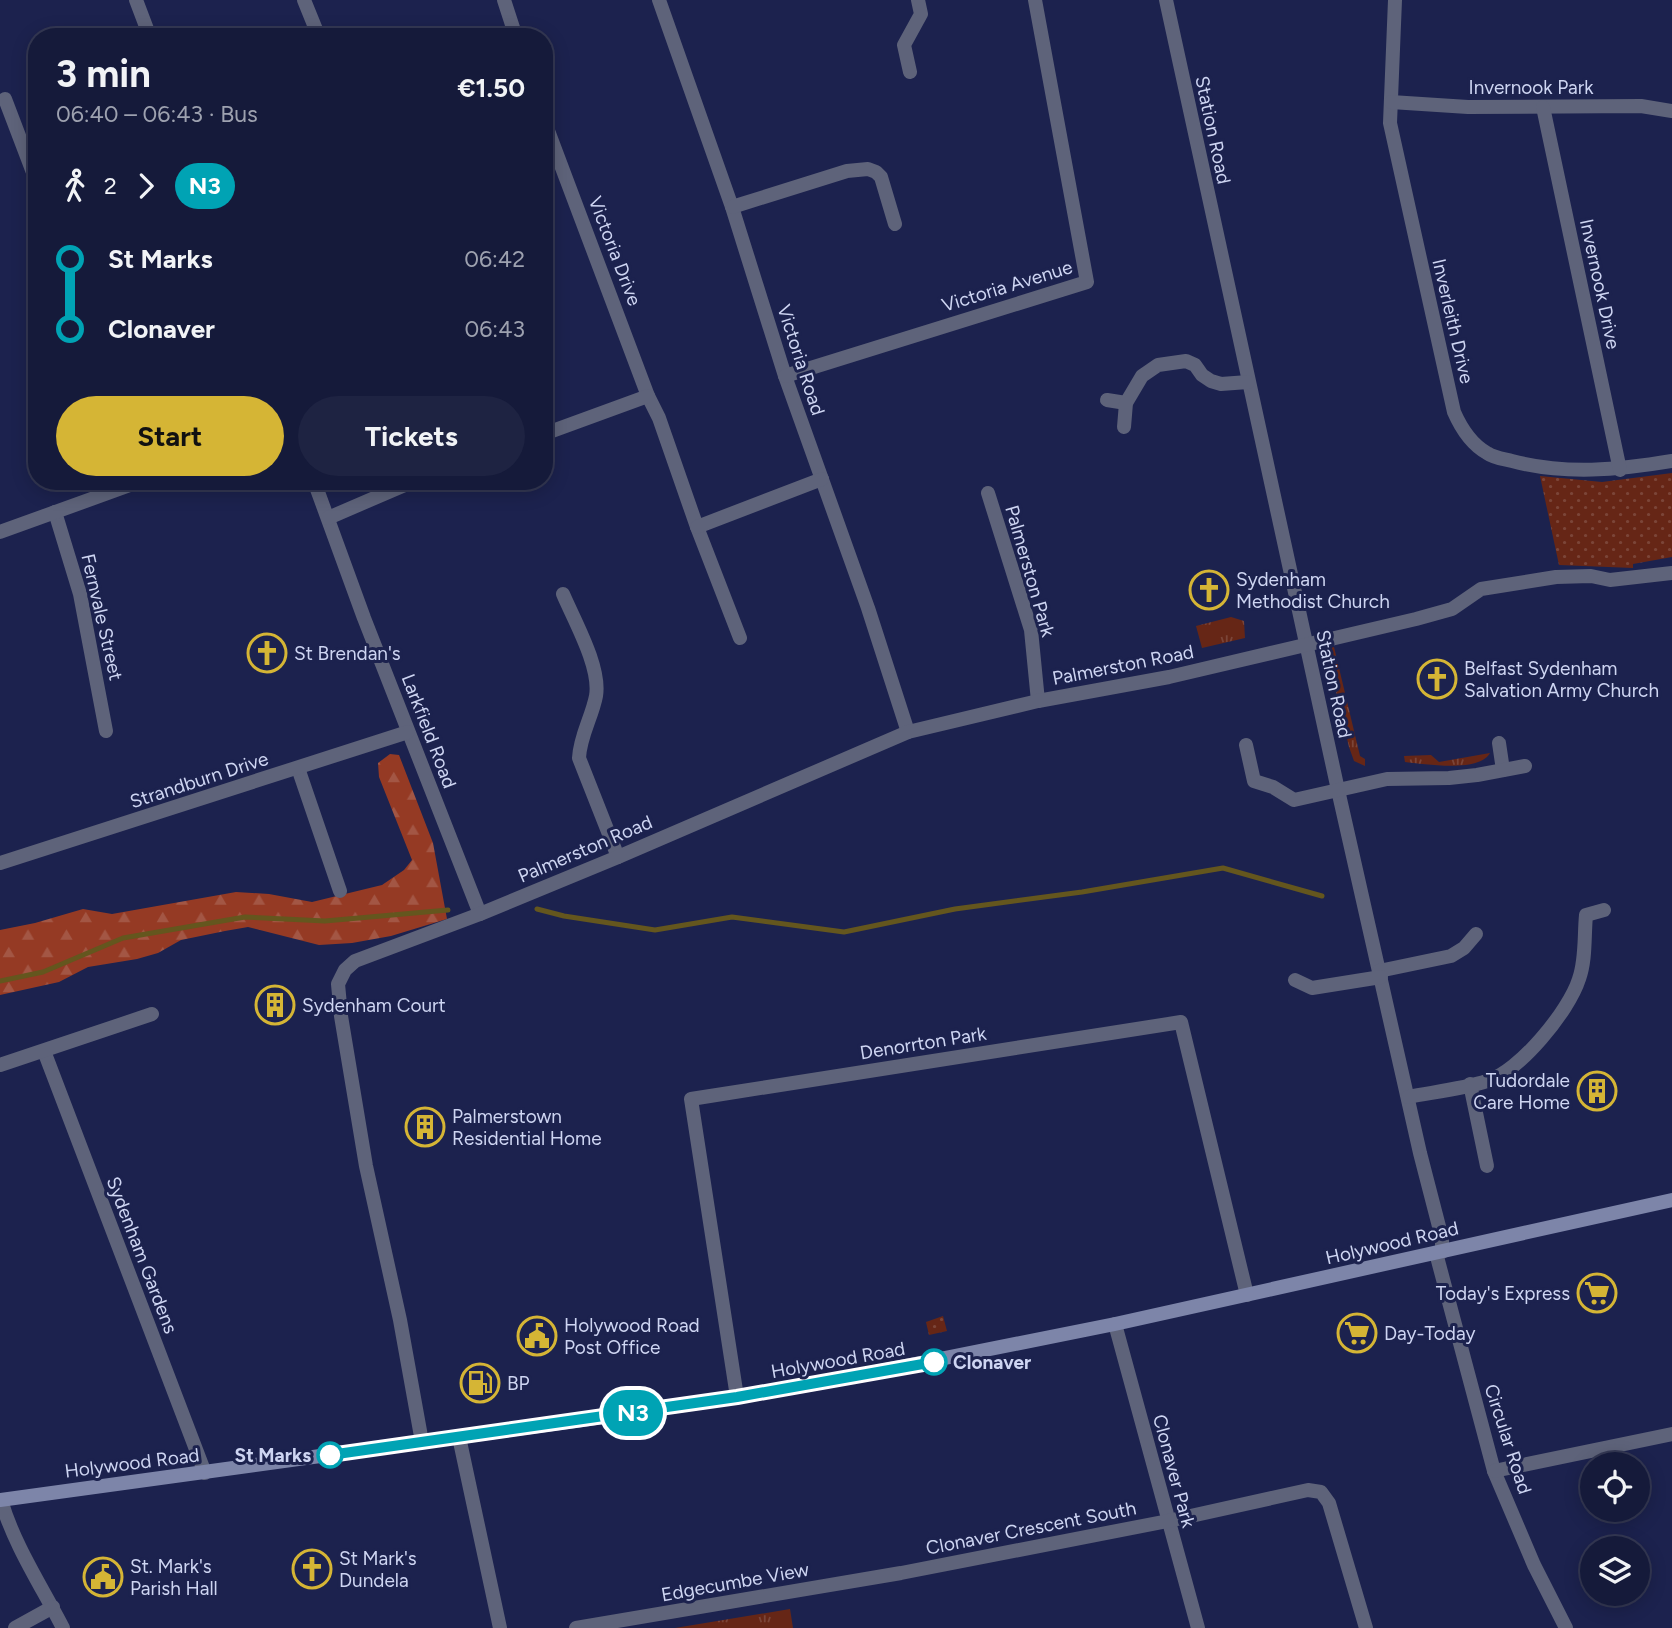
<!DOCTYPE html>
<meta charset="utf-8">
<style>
body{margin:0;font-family:Figtree,sans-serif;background:#1e2342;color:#f1f3f6;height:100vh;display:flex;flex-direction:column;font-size:26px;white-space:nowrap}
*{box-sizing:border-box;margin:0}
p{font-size:23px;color:#9da1af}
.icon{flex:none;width:38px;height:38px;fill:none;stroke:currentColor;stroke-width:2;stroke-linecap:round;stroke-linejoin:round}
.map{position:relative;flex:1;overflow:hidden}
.drawer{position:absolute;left:28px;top:28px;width:525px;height:462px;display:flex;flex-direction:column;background:#151a3a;border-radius:28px;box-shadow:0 4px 18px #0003,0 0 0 2px #343854}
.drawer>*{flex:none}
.badge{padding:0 14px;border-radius:23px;font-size:24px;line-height:46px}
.controls{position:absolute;left:1580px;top:1452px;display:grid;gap:14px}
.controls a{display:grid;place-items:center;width:70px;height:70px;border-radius:50%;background:#151a3a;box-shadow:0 4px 18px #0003,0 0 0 2px #343854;font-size:35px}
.map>.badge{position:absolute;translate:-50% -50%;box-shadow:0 0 0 4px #fff}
.legs{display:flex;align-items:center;gap:10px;height:77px;padding:0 28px;font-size:23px}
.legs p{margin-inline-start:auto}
.summary{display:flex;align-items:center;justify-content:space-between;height:119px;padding:0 28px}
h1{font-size:38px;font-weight:700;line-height:52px}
.primary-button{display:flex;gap:14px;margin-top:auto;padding:14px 28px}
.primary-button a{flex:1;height:80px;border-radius:42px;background:#d5b535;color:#111;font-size:28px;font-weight:700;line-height:80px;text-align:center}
.primary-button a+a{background:#1e2342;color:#f1f3f6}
ul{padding:0 28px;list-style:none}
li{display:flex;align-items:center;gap:24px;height:70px;font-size:26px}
li i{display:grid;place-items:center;width:10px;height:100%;margin:0 9px;background:currentColor}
li i::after{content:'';width:18px;height:18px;margin:-9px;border:5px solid;border-radius:50%;background:#151a3a}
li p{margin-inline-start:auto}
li:first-child i{background:linear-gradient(#0000 50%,currentColor 0)}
li:last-child i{background:linear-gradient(currentColor 50%,#0000 0)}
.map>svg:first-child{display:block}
.grass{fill:url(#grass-tufts)}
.forest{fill:url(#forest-firs)}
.garden{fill:url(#garden-dots)}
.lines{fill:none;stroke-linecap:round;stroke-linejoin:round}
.stream{stroke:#64561e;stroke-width:5}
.street{stroke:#5e637a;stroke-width:14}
.secondary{stroke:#7d85a9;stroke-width:14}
.line-1-casing{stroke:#fff;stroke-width:16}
.line-1{stroke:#00a3b4;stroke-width:10}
.stop-1-dot{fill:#fff;stroke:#00a3b4;stroke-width:3.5}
.labels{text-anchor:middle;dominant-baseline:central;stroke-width:6;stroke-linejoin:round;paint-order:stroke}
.street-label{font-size:19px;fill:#ced5f2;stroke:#1c224e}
.poi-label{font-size:19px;fill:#ced5f2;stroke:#1c224e;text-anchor:start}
.stop-label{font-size:19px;font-weight:bold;fill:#ced5f2;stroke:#1c224e;text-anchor:start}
</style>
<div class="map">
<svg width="1672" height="1628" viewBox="0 0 1672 1628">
<defs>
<pattern id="grass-tufts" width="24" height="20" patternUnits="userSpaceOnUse" patternTransform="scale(1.75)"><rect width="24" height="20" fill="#662616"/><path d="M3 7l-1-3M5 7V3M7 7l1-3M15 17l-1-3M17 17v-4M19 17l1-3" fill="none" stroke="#7b4538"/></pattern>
<pattern id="forest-firs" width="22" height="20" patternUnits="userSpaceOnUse" patternTransform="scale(1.75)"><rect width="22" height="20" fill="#953a24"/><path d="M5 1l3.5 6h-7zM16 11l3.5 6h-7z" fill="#a35644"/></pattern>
<pattern id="garden-dots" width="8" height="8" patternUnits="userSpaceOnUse" patternTransform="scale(1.75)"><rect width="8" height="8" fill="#662616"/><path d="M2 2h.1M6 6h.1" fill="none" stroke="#7b4538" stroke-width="1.8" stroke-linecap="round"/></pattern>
</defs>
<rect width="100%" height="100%" fill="#1c224e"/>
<g class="grass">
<polygon points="1231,617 1244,621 1245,638 1202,648 1196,626"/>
<polygon points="1334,647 1360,756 1365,759 1365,766 1354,761 1349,747 1326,649"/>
<path d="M1490 753C1479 773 1425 764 1405 762L1404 756 1431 755 1439 762Z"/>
<polygon points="790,1609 793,1628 675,1628"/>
</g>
<polygon class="forest" points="390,754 399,755 433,843 447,919 391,936 352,943 319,945 248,927 225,931 181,940 158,953 137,959 88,967 59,982 0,995 0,930 35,923 83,909 112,914 236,892 269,894 312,902 382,885 404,870 412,860 379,777 378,763"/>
<g class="garden">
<polygon points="1672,473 1672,557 1633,564 1633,568 1559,565 1540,476 1602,482"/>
<polygon points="943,1316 947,1331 929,1335 926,1322"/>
</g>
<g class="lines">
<g class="stream">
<polyline points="537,909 564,916 655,930 732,917 844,932 955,909 1082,892 1223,868 1322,896"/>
<polyline points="0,981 43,972 123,938 245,917 325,921 448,910"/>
</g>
<g class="street">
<polyline points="136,0 150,37"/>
<polyline points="304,0 319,37"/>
<polyline points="504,0 516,37"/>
<polyline points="659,0 732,207 785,376 868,608 908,732"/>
<polyline points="1166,0 1338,790 1420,1153 1442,1238 1442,1252"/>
<path d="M1395 0 1390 123 1454 412C1461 428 1471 444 1487 453 1494 458 1504 459 1512 461 1565 475 1619 470 1672 461"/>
<polyline points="910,72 904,45 921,14 918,0"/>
<polyline points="5,99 37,183"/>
<polyline points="1391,102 1468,107 1641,106 1672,111"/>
<polyline points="1543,107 1620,470"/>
<polyline points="544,120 648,396 659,418 697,527 740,638"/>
<polyline points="732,207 847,171 868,169 876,172 881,177 895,224"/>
<polyline points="785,376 1087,282 1035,0"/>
<polyline points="1107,400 1126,403"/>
<polyline points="1124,427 1126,403 1142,376 1158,365 1186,361 1195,365 1202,375 1211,381 1221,384 1248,382"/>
<polyline points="544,434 648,396"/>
<polyline points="314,481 364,618 480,914"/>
<polyline points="988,493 1031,630 1038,701"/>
<polyline points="55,512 80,594 106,731"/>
<polyline points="328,518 414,481"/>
<polyline points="697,527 822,479"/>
<polyline points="0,532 141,481"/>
<path d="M563 594C574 620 601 667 596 696 592 717 580 736 579 758L618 857"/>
<polyline points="1499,743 1503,770"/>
<polyline points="1246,745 1254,781 1273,787 1294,800 1387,779 1449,778 1477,775 1525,766"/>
<polyline points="298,768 340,891"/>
<polyline points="0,863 408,732"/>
<polyline points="1379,971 1451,956 1464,948 1476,934"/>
<polyline points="1295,980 1312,988 1381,977"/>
<polyline points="44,1051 205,1473"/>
<polyline points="0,1065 152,1014"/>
<polyline points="1470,1084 1487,1166"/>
<path d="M1408 1097C1434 1092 1462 1089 1487 1081 1519 1072 1569 1011 1579 979 1586 960 1584 936 1586 915L1604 910"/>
<polyline points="1436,1253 1494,1471 1534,1565 1566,1628"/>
<polyline points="1115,1324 1198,1628"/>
<polyline points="737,1397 691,1099 1181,1022 1247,1295"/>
<polyline points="459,1437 500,1628"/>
<polyline points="422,1442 400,1320 366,1166 341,1016 338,984 345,970 355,961 480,914 618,857 908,732 1038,701 1169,677 1416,619 1452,609 1481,589 1556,577 1591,576 1610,580 1672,573"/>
<polyline points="1494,1471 1672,1434"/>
<path d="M1 1500C14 1545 42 1587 63 1628"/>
<polyline points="15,1628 53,1607"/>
<polyline points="576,1628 901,1573 1168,1521 1308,1490 1321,1492 1329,1503 1366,1628"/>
</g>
<polyline class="secondary" points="0,1500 582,1420 737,1397 840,1379 1115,1324 1672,1200"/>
</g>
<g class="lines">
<defs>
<polyline id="line-1" points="330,1455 737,1397 934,1362"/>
</defs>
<use href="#line-1" class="line-1-casing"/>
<use href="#line-1" class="line-1"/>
</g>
<defs>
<symbol id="church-ring" viewBox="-11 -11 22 22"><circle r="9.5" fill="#1c224e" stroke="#d5b535" stroke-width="1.5"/><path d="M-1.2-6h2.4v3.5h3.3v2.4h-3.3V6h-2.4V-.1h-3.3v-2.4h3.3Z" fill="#d5b535"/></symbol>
<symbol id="building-ring" viewBox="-11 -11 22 22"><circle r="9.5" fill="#1c224e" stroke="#d5b535" stroke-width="1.5"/><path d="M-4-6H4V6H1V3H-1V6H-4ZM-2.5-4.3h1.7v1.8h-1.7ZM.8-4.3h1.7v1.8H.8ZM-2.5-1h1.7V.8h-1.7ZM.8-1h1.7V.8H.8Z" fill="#d5b535"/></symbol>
<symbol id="supermarket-ring" viewBox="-11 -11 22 22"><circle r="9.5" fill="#1c224e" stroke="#d5b535" stroke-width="1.5"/><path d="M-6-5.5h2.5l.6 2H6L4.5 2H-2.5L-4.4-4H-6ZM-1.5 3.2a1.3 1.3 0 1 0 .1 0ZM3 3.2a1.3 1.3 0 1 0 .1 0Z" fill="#d5b535"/></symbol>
<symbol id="civic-ring" viewBox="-11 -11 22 22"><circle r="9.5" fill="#1c224e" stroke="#d5b535" stroke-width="1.5"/><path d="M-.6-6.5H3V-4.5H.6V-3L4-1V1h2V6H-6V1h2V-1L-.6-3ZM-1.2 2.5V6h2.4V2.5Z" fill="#d5b535"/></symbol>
<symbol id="fuel-ring" viewBox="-11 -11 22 22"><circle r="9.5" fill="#1c224e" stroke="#d5b535" stroke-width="1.5"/><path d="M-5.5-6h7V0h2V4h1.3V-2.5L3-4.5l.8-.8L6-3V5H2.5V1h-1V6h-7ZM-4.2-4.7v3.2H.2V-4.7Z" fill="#d5b535"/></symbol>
</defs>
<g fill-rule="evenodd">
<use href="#church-ring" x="1187" y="568" width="44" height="44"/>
<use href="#church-ring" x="245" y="631" width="44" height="44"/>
<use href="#church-ring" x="1415" y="657" width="44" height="44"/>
<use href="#building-ring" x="253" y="983" width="44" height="44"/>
<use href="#building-ring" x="1575" y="1069" width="44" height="44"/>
<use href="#building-ring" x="403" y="1105" width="44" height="44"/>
<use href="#supermarket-ring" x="1575" y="1271" width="44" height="44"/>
<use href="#supermarket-ring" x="1335" y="1311" width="44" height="44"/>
<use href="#civic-ring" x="515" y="1314" width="44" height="44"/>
<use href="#fuel-ring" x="458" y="1361" width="44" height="44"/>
<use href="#church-ring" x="290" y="1547" width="44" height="44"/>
<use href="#civic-ring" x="81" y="1555" width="44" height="44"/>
</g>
<g class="stop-1-dot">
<circle cx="934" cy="1362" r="12"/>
<circle cx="330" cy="1455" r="12"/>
</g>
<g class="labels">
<g class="street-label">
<text x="1531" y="87">Invernook Park</text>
<text transform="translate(1213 130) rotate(78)">Station Road</text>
<text transform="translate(615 251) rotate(69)">Victoria Drive</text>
<text transform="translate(1600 284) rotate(78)">Invernook Drive</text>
<text transform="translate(1007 286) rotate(-17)">Victoria Avenue</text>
<text transform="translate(1453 321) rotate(77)">Inverleith Drive</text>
<text transform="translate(801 360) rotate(72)">Victoria Road</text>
<text transform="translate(1030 571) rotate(74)">Palmerston Park</text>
<text transform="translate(102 617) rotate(77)">Fernvale Street</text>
<text transform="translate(1123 665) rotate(-11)">Palmerston Road</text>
<text transform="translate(1334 684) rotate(78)">Station Road</text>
<text transform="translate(429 731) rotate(69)">Larkfield Road</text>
<text transform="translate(199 780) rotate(-18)">Strandburn Drive</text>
<text transform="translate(585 849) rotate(-23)">Palmerston Road</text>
<text transform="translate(923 1043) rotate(-9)">Denorrton Park</text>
<text transform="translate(1392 1243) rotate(-13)">Holywood Road</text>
<text transform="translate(142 1255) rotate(69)">Sydenham Gardens</text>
<text transform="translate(838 1360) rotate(-10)">Holywood Road</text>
<text transform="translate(1508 1439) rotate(72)">Circular Road</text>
<text transform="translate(132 1463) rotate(-7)">Holywood Road</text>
<text transform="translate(1174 1471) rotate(75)">Clonaver Park</text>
<text transform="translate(1031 1528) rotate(-11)">Clonaver Crescent South</text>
<text transform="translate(735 1582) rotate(-10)">Edgecumbe View</text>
</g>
<g class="poi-label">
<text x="1236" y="579">Sydenham<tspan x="1236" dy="22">Methodist Church</tspan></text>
<text x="294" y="653">St Brendan's</text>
<text x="1464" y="668">Belfast Sydenham<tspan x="1464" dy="22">Salvation Army Church</tspan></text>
<text x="302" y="1005">Sydenham Court</text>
<text x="1570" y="1080" text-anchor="end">Tudordale<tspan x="1570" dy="22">Care Home</tspan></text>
<text x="452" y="1116">Palmerstown<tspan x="452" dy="22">Residential Home</tspan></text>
<text x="1570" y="1293" text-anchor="end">Today's Express</text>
<text x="564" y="1325">Holywood Road<tspan x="564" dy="22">Post Office</tspan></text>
<text x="1384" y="1333">Day-Today</text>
<text x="507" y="1383">BP</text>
<text x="339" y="1558">St Mark's<tspan x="339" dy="22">Dundela</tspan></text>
<text x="130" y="1566">St. Mark's<tspan x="130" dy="22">Parish Hall</tspan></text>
</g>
<g class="stop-label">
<text x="953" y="1362">Clonaver</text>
<text x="311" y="1455" text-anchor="end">St Marks</text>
</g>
</g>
</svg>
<div class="controls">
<a><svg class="icon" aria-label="locate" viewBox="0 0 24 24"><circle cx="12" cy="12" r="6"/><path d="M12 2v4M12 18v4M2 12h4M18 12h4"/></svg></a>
<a><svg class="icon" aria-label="layers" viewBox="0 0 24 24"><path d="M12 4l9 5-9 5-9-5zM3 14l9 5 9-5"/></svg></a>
</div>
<b class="badge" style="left:633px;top:1413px;background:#00a3b4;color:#fff">N3</b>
<section class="drawer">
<div class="summary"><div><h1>3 min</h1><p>06:40 – 06:43 · Bus</p></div><b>€1.50</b></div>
<div class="legs"><svg class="icon" aria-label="walk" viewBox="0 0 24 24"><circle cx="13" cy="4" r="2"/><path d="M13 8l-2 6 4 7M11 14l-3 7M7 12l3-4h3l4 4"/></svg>2<svg class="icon" aria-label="forward" viewBox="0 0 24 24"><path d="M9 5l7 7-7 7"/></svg><b class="badge" style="background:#00a3b4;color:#fff">N3</b></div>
<ul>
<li><i style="color:#00a3b4"></i><b>St Marks</b><p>06:42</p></li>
<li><i style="color:#00a3b4"></i><b>Clonaver</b><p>06:43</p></li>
</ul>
<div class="primary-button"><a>Start</a><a>Tickets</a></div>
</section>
</div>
